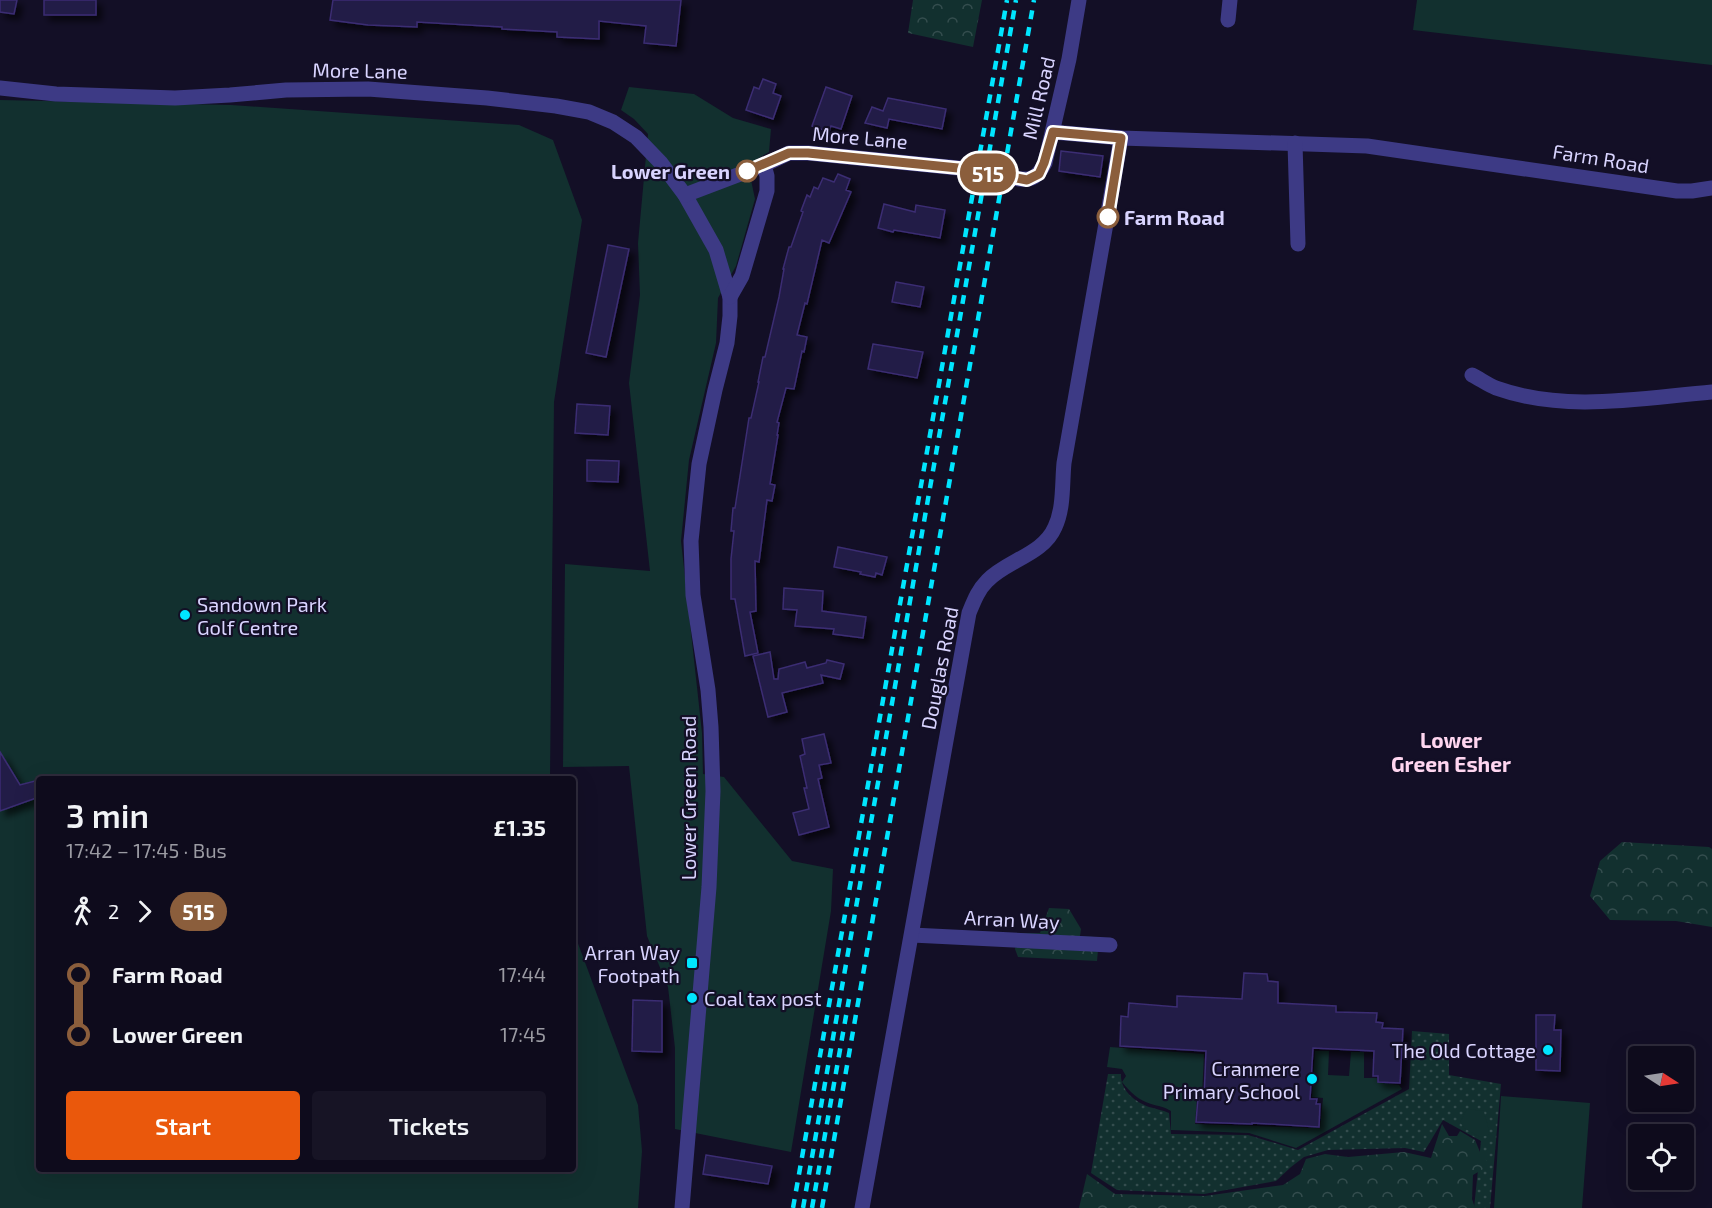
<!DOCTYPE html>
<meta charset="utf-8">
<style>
body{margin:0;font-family:"Exo 2",sans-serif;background:#171425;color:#f1f3f6;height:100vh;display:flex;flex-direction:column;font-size:22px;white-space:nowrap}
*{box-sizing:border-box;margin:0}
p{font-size:20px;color:#9b9ba3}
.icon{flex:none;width:33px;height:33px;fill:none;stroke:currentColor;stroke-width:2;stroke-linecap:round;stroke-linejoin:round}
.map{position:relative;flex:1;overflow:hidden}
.details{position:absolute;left:36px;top:776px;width:540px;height:396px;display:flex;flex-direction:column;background:#0e0b1c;border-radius:6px;box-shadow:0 6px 24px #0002,0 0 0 2px #2e2b3b}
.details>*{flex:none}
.badge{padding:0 12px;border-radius:20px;font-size:21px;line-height:39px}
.needle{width:39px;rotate:102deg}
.fabs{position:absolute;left:1628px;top:1046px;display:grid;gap:12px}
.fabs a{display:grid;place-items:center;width:66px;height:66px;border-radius:6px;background:#0e0b1c;box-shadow:0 6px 24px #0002,0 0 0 2px #2e2b3b;font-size:30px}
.map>.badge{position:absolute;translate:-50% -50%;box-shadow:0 0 0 3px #fff}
.legs{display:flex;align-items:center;gap:9px;height:66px;padding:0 30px;font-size:20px}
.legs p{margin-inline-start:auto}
.head{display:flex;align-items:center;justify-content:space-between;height:102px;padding:0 30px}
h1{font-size:33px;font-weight:600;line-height:45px}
.button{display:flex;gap:12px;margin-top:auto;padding:12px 30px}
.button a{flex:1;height:69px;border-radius:6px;background:#ea580c;color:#fff;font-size:24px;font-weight:600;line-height:69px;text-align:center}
.button a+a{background:#171425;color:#f1f3f6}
ul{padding:0 30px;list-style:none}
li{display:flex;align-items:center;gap:21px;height:60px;font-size:22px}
li i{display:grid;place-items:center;width:9px;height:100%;margin:0 8px;background:currentColor}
li i::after{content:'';width:15px;height:15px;margin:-8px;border:4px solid;border-radius:50%;background:#0e0b1c}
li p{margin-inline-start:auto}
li:first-child i{background:linear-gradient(#0000 50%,currentColor 0)}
li:last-child i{background:linear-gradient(currentColor 50%,#0000 0)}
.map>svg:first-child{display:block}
.grass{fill:url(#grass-dots)}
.forest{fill:url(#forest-crowns)}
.park{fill:#12302f}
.building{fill:#241b47;stroke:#3b2d73;stroke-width:1.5;filter:url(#shadow)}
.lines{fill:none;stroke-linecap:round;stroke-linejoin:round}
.minor-tunnel{stroke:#312d47;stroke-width:15;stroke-dasharray:15 8;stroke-linecap:butt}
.minor{stroke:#3d3a85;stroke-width:15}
.rail{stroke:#00e5ff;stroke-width:4.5;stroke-dasharray:9 8;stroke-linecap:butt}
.line-1-casing{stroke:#fff;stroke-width:14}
.line-1{stroke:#8b5e3c;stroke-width:9}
.stop-1-dot{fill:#fff;stroke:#8b5e3c;stroke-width:3}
.poi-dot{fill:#00e5ff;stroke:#130f26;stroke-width:2}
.labels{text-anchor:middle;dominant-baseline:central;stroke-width:4.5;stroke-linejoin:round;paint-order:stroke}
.street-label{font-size:20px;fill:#d9d4ff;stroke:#130f26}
.stop-label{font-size:20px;font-weight:bold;fill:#d9d4ff;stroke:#130f26;text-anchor:end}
.poi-label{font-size:20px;fill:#d9d4ff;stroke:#130f26;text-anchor:end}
.neighbourhood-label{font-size:21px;font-weight:bold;fill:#ffd6f0;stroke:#130f26}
</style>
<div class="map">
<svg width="1712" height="1208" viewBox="0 0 1712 1208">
<defs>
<pattern id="grass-dots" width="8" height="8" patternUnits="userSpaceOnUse" patternTransform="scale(1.5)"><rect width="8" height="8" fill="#12302f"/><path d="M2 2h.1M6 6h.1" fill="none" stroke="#344d4e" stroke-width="1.8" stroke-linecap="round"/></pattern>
<pattern id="forest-crowns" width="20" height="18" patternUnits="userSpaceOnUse" patternTransform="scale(1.5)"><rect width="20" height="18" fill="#12302f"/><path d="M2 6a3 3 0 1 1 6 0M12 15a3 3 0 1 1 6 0" fill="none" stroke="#344d4e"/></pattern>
<filter id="shadow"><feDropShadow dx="5.5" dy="5.5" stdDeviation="3" flood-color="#0009"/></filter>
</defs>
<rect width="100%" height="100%" fill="#130f26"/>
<path class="grass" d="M1412 1031 1449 1034V1075L1501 1084 1490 1208H1474L1481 1141 1443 1120 1424 1152 1405 1148 1328 1150 1304 1157 1291 1167 1276 1181 1204 1194 1117 1190 1091 1173 1108 1074H1121C1120 1090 1135 1102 1149 1107 1156 1109 1162 1110 1169 1113L1171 1134 1248 1135 1298 1150 1409 1089Z"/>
<g class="forest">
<polygon points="913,0 982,0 973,47 908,33"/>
<polygon points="1622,842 1709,847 1712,849 1712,927 1676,921 1610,920 1590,896 1600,861"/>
<polygon points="1049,908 1069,909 1081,929 1080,936 1094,937 1098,950 1097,961 1018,957 1015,949 1019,933 1040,933"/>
<polygon points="1442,1124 1449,1136 1457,1136 1460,1131 1475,1140 1480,1152 1490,1165 1473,1175 1472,1199 1475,1208 1079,1208 1087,1174 1115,1194 1205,1196 1283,1185 1300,1174 1306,1159 1325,1154 1348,1157 1404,1152 1431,1158"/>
</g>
<g class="park">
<polygon points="1417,0 1712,0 1712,65 1413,30"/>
<polygon points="629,87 694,94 733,118 771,129 769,152 750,163 751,180 755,199 736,266 718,298 716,343 689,460 681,541 702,733 703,774 724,777 792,861 833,869 831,911 791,1152 675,1129 675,1048 668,987 647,936 629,766 563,767 565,564 650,571 629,383 640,295 638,243 648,134 634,119 621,110"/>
<polygon points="0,100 231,105 519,125 553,140 582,220 554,402 550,778 39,778 39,1168 573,1168 573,930 638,1105 642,1151 638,1208 0,1208"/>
<path d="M1110 1047 1204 1054 1202 1096H1197L1195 1124 1320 1128 1323 1098 1312 1097 1315 1051H1329L1328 1075 1349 1076 1351 1052H1364V1078H1377V1082L1399 1085 1402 1089 1296 1148 1249 1133 1171 1130V1111C1165 1107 1158 1106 1151 1104 1138 1100 1130 1092 1122 1082L1126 1076 1122 1069 1107 1067Z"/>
<polygon points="1501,1096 1590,1103 1582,1208 1494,1208"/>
<path d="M1467 1109 1484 1111C1485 1121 1490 1125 1488 1135L1480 1137 1464 1128 1460 1122Z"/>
</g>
<g class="building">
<polygon points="0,0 17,0 14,14 0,12"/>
<rect x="44" y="0" width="52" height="15"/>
<polygon points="333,0 681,0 676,46 644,43 646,26 599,21 599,39 557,37 557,32 502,29 502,27 417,22 417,27 368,25 330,20"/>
<polygon points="763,79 776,84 773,93 781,96 773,119 746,110 754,87 759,89"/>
<polygon points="826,87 852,96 841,129 831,126 829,132 812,126"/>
<polygon points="888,98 946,109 942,129 889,119 887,128 865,123 872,107 883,111"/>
<polygon points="1061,151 1103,156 1100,177 1059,171"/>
<polygon points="838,174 850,179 846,190 851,192 829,243 822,240 807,304 805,303 797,335 807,337 804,352 802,351 794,389 786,388 777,422 779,423 777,435 778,435 770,484 775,485 772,501 767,500 759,562 755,561 756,611 750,612 758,653 745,656 735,599 731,599 731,559 734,531 731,531 733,508 735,508 749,418 751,418 759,382 758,382 763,357 765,357 779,297 784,269 783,269 789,247 791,247 803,212 801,211 807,195 810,197 814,187 818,189 823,178 834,182"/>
<polygon points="884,204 915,212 916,205 945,210 940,238 894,230 893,232 878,228"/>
<polygon points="608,245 629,249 606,357 586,353"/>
<polygon points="896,282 924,287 920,307 892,302"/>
<polygon points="873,344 923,352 917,378 868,369"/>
<polygon points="577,404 610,406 608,435 575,433"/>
<polygon points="587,460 619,461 618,482 587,481"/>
<polygon points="838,547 887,557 882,575 876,573 875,577 860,574 861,572 834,567"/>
<polygon points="784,588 823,591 822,611 866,617 863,638 833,634 834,629 795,626 797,610 783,609"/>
<polygon points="770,652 774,679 778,679 779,669 805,662 807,668 826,663 827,660 844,664 840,679 821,675 823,683 782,693 787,712 768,717 753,656"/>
<polygon points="824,734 831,763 819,765 822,778 818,779 829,827 799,835 793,813 809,809 804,788 807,788 800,756 805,754 802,739"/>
<polygon points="0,752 20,785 39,780 39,797 0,811"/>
<polygon points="1244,973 1267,974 1268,981 1278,982 1278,1003 1336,1006 1336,1012 1377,1013 1376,1022 1383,1023 1382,1028 1403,1029 1400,1083 1378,1082 1378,1076 1373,1076 1374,1051 1313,1048 1310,1099 1317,1099 1316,1104 1320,1104 1319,1127 1252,1123 1252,1124 1196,1122 1198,1098 1204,1098 1206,1051 1120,1046 1121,1016 1128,1017 1129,1003 1177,1007 1177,996 1242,999"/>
<polygon points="633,1000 662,1001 662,1052 632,1051"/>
<polygon points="1536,1015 1555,1015 1554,1030 1561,1030 1560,1071 1536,1070"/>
<polygon points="706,1155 772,1166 768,1184 703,1174"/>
</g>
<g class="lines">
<polyline class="minor-tunnel" points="968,169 1010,178"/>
<g class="minor">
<polyline points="1228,20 1230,0"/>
<polyline points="0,88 56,94 175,98 230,95 286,90 368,89 487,98 556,106 589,112 613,122 636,137 661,163 685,195 716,250 730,297 730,316 727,343 715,390 699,464 691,541 693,595 708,690 711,727 713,791 709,887 682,1208"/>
<polyline points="1053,132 1121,138 1367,146 1677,191 1692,191 1712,188"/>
<polyline points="1295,143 1298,244"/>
<path d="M1010 178C1029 180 1035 182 1045 163L1069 59 1079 0"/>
<polyline points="685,195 764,165 789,153 808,153 968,169"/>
<polyline points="730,297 742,276 767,191 767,176 764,165"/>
<path d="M1472 375C1480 379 1488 385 1496 388 1566 413 1641 398 1712 392"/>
<polyline points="912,935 1110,945"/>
<path d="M862 1208 969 613C974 601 978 590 987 581 1007 560 1043 555 1055 527 1064 508 1062 483 1064 463L1121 138"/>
</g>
<g class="rail">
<polyline points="793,1208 1007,0"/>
<polyline points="803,1208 1016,0"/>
<polyline points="812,1208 849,999"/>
<polyline points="822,1208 1034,0"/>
</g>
</g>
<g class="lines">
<defs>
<polyline id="line-1" points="747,171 789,153 808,153 968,169 1027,180 1039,174 1044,163 1053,132 1121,138 1108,217"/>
</defs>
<use href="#line-1" class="line-1-casing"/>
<use href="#line-1" class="line-1"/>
</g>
<g class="stop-1-dot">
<circle cx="747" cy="171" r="10"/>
<circle cx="1108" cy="217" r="10"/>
</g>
<g class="poi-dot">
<circle cx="185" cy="615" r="6"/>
<rect x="686" y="957" width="12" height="12" rx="3"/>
<circle cx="692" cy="998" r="6"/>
<circle cx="1548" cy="1050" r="6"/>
<circle cx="1312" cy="1079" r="6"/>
</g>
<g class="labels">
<g class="street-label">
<text transform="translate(360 70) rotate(1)">More Lane</text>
<text transform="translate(1038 98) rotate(-77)">Mill Road</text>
<text transform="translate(860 137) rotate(5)">More Lane</text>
<text transform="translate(1601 158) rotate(9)">Farm Road</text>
<text transform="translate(939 668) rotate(-79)">Douglas Road</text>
<text transform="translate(688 798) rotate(-90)">Lower Green Road</text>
<text transform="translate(1012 919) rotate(3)">Arran Way</text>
</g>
<g class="stop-label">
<text x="730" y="171">Lower Green</text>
<text x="1124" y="217" text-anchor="start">Farm Road</text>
</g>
<g class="poi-label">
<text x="197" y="604" text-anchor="start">Sandown Park<tspan x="197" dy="23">Golf Centre</tspan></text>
<text x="680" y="952">Arran Way<tspan x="680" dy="23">Footpath</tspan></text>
<text x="704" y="998" text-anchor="start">Coal tax post</text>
<text x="1536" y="1050">The Old Cottage</text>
<text x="1300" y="1068">Cranmere<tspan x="1300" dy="23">Primary School</tspan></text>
</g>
<g class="neighbourhood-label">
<text x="1451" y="739">Lower<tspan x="1451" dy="24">Green Esher</tspan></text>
</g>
</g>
</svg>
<div class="fabs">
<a><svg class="needle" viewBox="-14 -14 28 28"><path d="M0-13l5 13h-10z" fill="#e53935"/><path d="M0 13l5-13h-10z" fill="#9b9ba3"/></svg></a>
<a><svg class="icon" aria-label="locate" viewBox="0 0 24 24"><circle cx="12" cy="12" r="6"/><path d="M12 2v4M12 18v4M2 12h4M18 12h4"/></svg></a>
</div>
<b class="badge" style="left:988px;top:173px;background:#8b5e3c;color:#fff">515</b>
<section class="details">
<div class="head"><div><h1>3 min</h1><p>17:42 – 17:45 · Bus</p></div><b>£1.35</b></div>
<div class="legs"><svg class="icon" aria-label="walk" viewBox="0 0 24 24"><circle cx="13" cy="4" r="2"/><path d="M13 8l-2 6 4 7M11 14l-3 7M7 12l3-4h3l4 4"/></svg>2<svg class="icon" aria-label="forward" viewBox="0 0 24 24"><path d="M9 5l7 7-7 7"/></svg><b class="badge" style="background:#8b5e3c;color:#fff">515</b></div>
<ul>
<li><i style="color:#8b5e3c"></i><b>Farm Road</b><p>17:44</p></li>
<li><i style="color:#8b5e3c"></i><b>Lower Green</b><p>17:45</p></li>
</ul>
<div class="button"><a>Start</a><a>Tickets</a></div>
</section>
</div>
